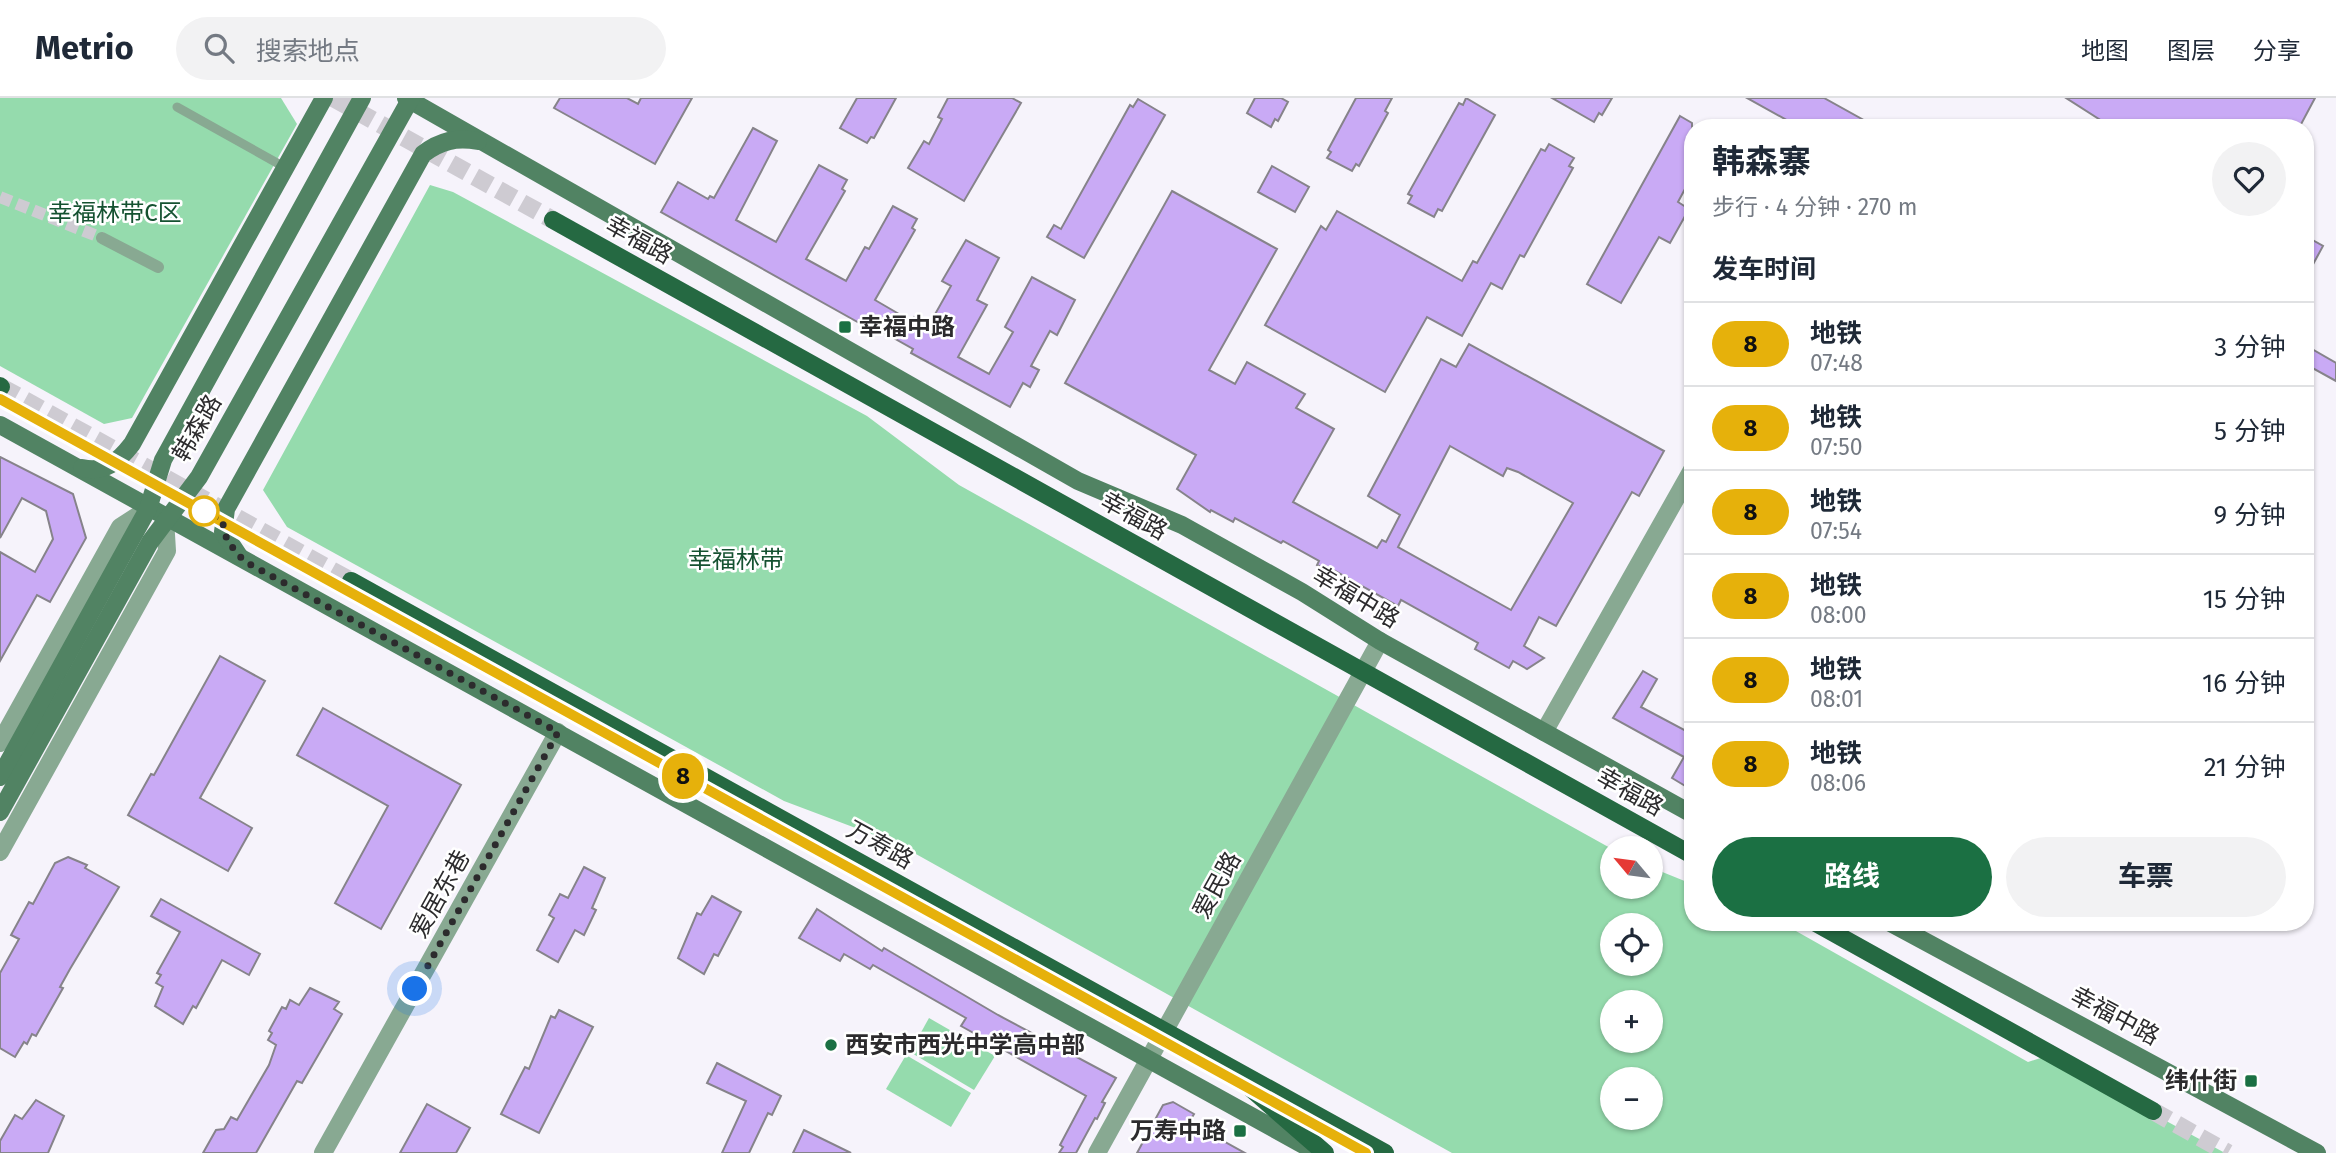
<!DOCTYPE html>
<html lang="zh">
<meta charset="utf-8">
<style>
body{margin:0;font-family:"Fira Sans","Noto Sans SC",sans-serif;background:#f2f2f3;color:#1f2937;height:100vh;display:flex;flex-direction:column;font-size:26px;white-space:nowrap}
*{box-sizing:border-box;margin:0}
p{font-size:23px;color:#747a83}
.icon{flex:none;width:38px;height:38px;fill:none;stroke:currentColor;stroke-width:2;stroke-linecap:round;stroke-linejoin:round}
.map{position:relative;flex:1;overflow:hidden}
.panel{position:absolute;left:1684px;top:21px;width:630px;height:812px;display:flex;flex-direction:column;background:#fff;border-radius:28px;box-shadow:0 2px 5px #0004}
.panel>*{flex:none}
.badge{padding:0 14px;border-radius:23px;font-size:24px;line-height:46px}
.needle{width:46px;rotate:299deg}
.fabs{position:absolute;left:1600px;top:738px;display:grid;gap:14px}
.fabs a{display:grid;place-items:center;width:63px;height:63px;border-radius:50%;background:#fff;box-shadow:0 2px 5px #0004;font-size:35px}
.you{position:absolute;width:35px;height:35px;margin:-18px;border:5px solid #fff;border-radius:50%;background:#1a73e8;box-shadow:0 0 0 10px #1a73e833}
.map>.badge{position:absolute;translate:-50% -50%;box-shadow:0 0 0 4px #fff}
h2{padding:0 28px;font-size:26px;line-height:63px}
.round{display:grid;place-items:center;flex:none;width:74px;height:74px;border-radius:37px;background:#f2f2f3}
.overview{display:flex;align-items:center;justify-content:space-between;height:119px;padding:0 28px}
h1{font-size:33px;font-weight:700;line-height:52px}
.primary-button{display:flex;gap:14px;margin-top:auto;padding:14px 28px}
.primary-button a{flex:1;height:80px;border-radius:42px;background:#1b7043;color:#fff;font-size:28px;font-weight:700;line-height:80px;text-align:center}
.primary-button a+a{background:#f2f2f3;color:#1f2937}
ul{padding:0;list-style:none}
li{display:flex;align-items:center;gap:21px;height:84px;padding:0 28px;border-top:2px solid #e0e1e3}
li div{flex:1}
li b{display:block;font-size:26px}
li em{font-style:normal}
li .badge{min-width:77px;font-weight:700;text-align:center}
header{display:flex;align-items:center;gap:42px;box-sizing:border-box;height:98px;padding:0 35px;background:#fff;border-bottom:2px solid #e0e1e3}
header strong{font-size:33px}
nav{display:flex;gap:38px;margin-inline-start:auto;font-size:24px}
.search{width:490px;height:63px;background:#f2f2f3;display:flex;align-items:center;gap:18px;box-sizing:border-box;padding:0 24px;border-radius:38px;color:#747a83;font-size:26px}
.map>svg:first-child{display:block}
.green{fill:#95dbad;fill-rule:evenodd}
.building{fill:#c9aaf5;stroke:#86838a;stroke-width:2;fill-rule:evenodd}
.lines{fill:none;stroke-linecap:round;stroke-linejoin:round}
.pedestrian-tunnel{stroke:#cecbd2;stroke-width:12;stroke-dasharray:12 6;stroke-linecap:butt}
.primary-tunnel{stroke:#cecbd2;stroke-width:18;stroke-dasharray:18 9;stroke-linecap:butt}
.service{stroke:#88a992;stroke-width:9}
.pedestrian{stroke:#88a992;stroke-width:12}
.minor{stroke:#88a992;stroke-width:18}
.tertiary{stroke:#88a992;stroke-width:18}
.secondary{stroke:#518363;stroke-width:18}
.primary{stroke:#256942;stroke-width:18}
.line-casing{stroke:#fff;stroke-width:16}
.line{stroke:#e6b10b;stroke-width:10}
.walk{stroke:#2c2b2d;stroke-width:7;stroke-dasharray:0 12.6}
.poi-dot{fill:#1b7043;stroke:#fff;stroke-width:2.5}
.stop-dot{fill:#fff;stroke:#e6b10b;stroke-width:3.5}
.labels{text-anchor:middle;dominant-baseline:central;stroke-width:5;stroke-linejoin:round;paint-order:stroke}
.park-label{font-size:24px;fill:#155231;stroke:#fff}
.street-label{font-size:24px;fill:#2c2b2d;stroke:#fff}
.poi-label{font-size:24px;font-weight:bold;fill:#2c2b2d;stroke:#fff;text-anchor:start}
</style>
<header>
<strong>Metrio</strong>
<div class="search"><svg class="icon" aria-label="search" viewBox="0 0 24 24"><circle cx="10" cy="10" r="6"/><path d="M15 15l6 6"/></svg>搜索地点</div>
<nav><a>地图</a><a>图层</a><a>分享</a></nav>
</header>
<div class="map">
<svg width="2336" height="1055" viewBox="0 0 2336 1055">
<rect width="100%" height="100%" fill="#f6f3fb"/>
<g class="green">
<polygon points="0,0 281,0 297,26 132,320 104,326 0,268"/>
<path d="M430 87 453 94 867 318 959 387 1612 751V789H1650V769L1692 786V824H1780L2028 964 2047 958 2225 1055H1452L898 746 784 703 287 429 263 392ZM1612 828H1650V866H1612ZM1612 905H1650V943H1612ZM1612 982H1650V1020H1612Z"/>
<polygon points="929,920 995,958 974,992 910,954"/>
<polygon points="906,957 971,995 951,1029 886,991"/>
</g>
<g class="building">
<polygon points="560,0 627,0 638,6 641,0 692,0 655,66 554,10"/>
<polygon points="857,0 896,0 874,40 871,39 867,45 840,30"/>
<polygon points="948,0 1012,0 1021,5 964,103 908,70 924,43 929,46 942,21 938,19"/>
<polygon points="1255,0 1281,0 1288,4 1278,23 1275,21 1271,29 1247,15"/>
<polygon points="1356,0 1392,0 1385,13 1388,15 1359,68 1356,66 1352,73 1327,60 1331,54 1328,52"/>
<polygon points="1466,0 1495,17 1442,113 1438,111 1434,119 1408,105 1412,98 1408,96 1459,5 1463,7"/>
<polygon points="1552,0 1612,0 1602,17 1599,15 1594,24"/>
<polygon points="1747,0 1824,0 1878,30 1801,30"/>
<polygon points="2066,0 2315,0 2299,30 2113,30"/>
<polygon points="1138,1 1165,17 1084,160 1047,139 1054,127 1061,131 1130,7 1133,9"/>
<polygon points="1680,18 1692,25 1692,78 1678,104 1689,111 1670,145 1659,139 1621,205 1587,186"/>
<polygon points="753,30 777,43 736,122 776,144 819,67 847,82 842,91 845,93 806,161 846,183 865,149 869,151 893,108 917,121 912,130 915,132 875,202 911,223 914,219 929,227 951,188 942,183 966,142 999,160 977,202 987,207 958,259 989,276 1013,234 1005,229 1032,179 1075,202 1057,237 1050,233 1031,268 1039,272 1030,289 1023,285 1010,309 911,255 913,251 881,233 879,236 661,114 678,84 708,101 710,98 714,100"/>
<polygon points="1549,46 1574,60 1569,68 1573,70 1524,159 1520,157 1502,191 1491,185 1462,238 1427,219 1385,294 1265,227 1321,128 1326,132 1337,113 1462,183 1473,163 1477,165 1541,51 1545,53"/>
<polygon points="1272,68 1309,89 1295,114 1258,94"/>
<path d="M1172 93 1277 151 1209 272 1235 286 1247 264 1305 296 1296 310 1334 331 1293 404 1377 450 1382 442 1386 444 1400 417 1368 398 1441 261 1456 269 1469 246 1664 353 1639 398 1632 394 1556 528 1539 519 1524 548 1544 560 1527 571 1513 563 1509 570 1475 551 1478 545 1401 502 1398 508 1335 473 1334 476 1317 467 1319 463 1283 443 1281 445 1235 420 1233 424 1211 412 1210 414 1177 391 1196 357 1065 285ZM1450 348 1503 378 1507 370 1518 374 1573 405 1511 512 1398 449Z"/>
<polygon points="2309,140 2323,148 2305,181 2305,147"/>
<polygon points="2305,247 2336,265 2336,283 2305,266"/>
<polygon points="0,359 73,396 86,440 50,504 37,497 0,563 0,454 35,474 53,441 46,413 22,400 0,440"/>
<polygon points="220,558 265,583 200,700 252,730 228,773 128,717 151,676 154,677"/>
<polygon points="1643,573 1657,581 1641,609 1692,636 1692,692 1672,680 1684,659 1613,620"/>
<polygon points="323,610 461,687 381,831 335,805 388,708 297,657"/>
<polygon points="68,759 87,767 85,770 119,789 70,871 60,889 63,890 36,938 32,936 27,946 24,944 15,959 0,950 0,875 19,841 11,837 29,804 33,806 55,765"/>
<polygon points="584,769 605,780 592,810 596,812 584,837 575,832 558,864 537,852 554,820 549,817 560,796 568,800"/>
<polygon points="712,798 741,814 718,858 714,856 704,876 678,860 697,815 701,817"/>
<polygon points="161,801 260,856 249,877 222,862 196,910 193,908 183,926 155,908 163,889 156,885 161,877 157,875 180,834 151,818"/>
<polygon points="817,811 882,853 884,850 998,917 1116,980 1102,1004 1105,1005 1097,1021 1095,1020 1076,1055 1059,1055 1063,1049 1060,1047 1086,998 961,928 966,920 873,867 870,871 844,856 840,863 799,840"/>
<polygon points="310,890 339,904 334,911 342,916 302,985 297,983 256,1055 203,1055 216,1032 224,1031 231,1019 237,1022 269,967 276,947 268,942 272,935 269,933 282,909 286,911 290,902 299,907"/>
<polygon points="559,912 593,929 539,1035 501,1016 525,969 529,971 551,918 555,920"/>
<polygon points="717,965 781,998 772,1017 768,1015 749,1055 722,1055 746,1003 707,985"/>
<polygon points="36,1002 64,1018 48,1055 0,1055 0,1043 15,1017 22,1021"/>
<polygon points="1173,1004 1194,1016 1189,1024 1245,1055 1137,1055 1163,1007"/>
<polygon points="427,1006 470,1030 456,1055 400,1055"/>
<polygon points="804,1032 851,1055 793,1055"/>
</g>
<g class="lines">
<polyline class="pedestrian-tunnel" points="0,99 102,140"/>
<g class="primary-tunnel">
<polyline points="333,0 553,122"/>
<polyline points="1,289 351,483"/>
<polyline points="2153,1013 2228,1055"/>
</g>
<polyline class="service" points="177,9 286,70"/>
<polyline class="pedestrian" points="102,140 158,169"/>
<g class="minor">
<polyline points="1544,634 1692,372"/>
<polyline points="0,645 120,429 148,411"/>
<polyline points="0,754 167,453 165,420"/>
<polyline points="323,1055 558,634"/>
</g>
<polyline class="tertiary" points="1097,1055 1380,543"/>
<g class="secondary">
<polyline points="406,0 1078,383 1182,427 1302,494 1380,543 1692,716"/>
<polyline points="0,327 1318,1055"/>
<path d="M82 370C105 375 118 364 132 346L324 0"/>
<path d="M239 458 223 434 226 411 423 56C440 43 456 39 478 43"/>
<polyline points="0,679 148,411 163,362 362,0"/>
<polyline points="0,714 150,444 199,379 411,0"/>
<polyline points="1889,824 2317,1055"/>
</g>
<g class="primary">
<polyline points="553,122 1692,757"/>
<polyline points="0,288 1,289"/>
<polyline points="351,483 1385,1055"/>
<polyline points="1814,824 2153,1013"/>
<polyline points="1246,986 1325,1055"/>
</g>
</g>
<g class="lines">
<defs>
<polyline id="line" points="0,301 1366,1055"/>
</defs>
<use href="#line" class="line-casing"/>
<use href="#line" class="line"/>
<path class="walk" d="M204 413 223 423C223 441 233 450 244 463L558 634 415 891"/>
</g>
<g class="poi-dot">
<rect x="838" y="222" width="14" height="14" rx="3.5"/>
<circle cx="831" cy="947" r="7"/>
<rect x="2244" y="976" width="14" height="14" rx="3.5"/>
<rect x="1233" y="1026" width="14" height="14" rx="3.5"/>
</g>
<circle class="stop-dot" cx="204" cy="413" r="14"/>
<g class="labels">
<g class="park-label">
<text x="115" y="115">幸福林带C区</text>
<text x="736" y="462">幸福林带</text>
</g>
<g class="street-label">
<text transform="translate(639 142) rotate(29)">幸福路</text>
<text transform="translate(197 330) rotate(-60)">韩森路</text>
<text transform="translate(1134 418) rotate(29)">幸福路</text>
<text transform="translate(1356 499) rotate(31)">幸福中路</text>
<text transform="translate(1630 694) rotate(29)">幸福路</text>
<text transform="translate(880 747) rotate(29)">万寿路</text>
<text transform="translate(1217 787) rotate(-61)">爱民路</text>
<text transform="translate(440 796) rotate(-61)">爱居东巷</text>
<text transform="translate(2115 918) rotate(28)">幸福中路</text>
</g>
<g class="poi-label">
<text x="859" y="229">幸福中路</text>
<text x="845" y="947">西安市西光中学高中部</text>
<text x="2237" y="983" text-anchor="end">纬什街</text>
<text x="1226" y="1033" text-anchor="end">万寿中路</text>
</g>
</g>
</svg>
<div class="fabs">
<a><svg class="needle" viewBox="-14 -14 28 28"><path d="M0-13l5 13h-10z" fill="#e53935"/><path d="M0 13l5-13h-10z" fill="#747a83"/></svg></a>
<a><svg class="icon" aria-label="locate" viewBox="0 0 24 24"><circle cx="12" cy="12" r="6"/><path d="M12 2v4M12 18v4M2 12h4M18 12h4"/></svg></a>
<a>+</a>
<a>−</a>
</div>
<div class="you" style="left:415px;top:891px"></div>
<b class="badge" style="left:683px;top:678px;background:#e6b10b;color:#111">8</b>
<section class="panel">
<div class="overview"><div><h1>韩森寨</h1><p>步行 · 4 分钟 · 270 m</p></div><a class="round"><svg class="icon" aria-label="heart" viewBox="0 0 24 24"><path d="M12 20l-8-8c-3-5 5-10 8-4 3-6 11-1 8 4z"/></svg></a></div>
<h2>发车时间</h2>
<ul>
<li><span class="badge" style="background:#e6b10b;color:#111">8</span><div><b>地铁</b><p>07:48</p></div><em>3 分钟</em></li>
<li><span class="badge" style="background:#e6b10b;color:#111">8</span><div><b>地铁</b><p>07:50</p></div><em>5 分钟</em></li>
<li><span class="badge" style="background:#e6b10b;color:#111">8</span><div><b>地铁</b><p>07:54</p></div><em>9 分钟</em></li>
<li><span class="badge" style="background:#e6b10b;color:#111">8</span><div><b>地铁</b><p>08:00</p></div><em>15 分钟</em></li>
<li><span class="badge" style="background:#e6b10b;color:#111">8</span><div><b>地铁</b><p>08:01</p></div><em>16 分钟</em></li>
<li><span class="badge" style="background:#e6b10b;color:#111">8</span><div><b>地铁</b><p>08:06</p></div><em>21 分钟</em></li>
</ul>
<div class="primary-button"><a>路线</a><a>车票</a></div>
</section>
</div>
